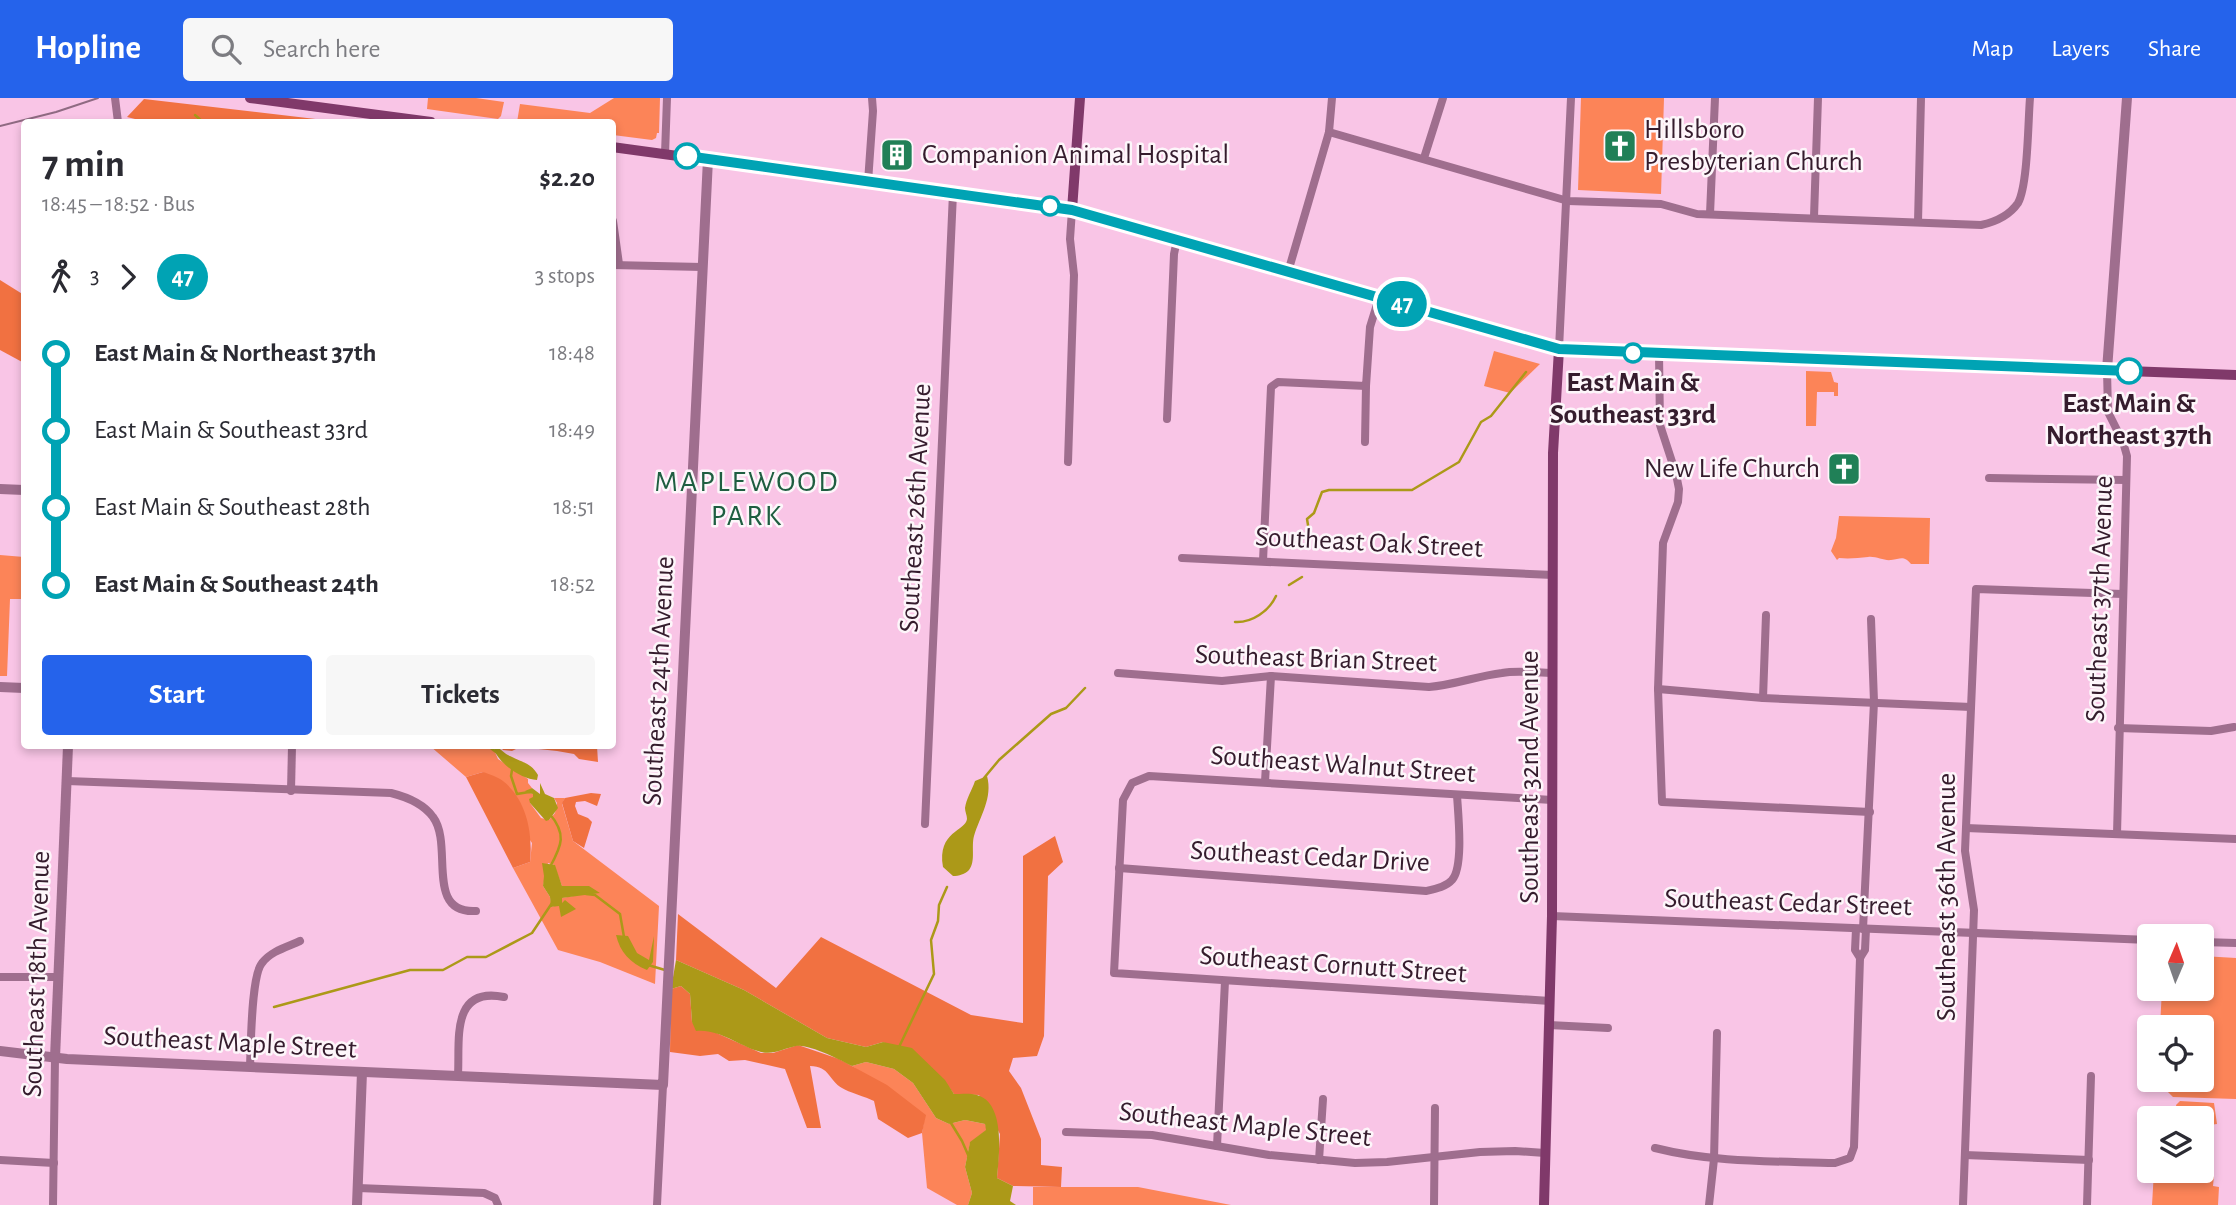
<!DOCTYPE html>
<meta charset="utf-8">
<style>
body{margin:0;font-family:"Alegreya Sans",sans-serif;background:#f7f7f7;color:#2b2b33;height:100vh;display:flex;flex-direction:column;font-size:26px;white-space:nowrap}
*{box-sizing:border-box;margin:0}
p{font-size:23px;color:#7c7c81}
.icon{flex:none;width:38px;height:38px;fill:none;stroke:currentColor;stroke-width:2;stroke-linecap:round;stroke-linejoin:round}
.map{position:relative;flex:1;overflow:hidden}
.details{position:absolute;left:21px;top:21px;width:595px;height:630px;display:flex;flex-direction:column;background:#fff;border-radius:7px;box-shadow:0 4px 10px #0003}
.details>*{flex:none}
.badge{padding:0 14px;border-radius:23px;font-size:24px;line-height:46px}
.needle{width:46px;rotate:2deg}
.fabs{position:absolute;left:2137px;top:826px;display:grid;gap:14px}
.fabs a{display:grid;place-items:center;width:77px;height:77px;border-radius:7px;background:#fff;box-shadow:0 4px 10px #0003;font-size:35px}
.map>.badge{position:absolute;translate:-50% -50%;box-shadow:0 0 0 4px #fff}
.legs{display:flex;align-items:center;gap:10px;height:77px;padding:0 21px;font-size:23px}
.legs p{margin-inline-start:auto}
.summary{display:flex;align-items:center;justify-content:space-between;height:119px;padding:0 21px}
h1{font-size:38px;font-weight:700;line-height:52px}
.cta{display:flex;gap:14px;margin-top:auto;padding:14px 21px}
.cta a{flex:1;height:80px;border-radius:7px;background:#2563eb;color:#fff;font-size:28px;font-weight:700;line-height:80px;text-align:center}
.cta a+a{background:#f7f7f7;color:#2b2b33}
ul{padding:0 21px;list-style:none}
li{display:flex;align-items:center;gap:24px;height:77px;font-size:26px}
li i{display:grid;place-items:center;width:10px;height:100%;margin:0 9px;background:currentColor}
li i::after{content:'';width:18px;height:18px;margin:-9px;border:5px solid;border-radius:50%;background:#fff}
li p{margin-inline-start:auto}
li:first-child i{background:linear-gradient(#0000 50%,currentColor 0)}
li:last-child i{background:linear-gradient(currentColor 50%,#0000 0)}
header{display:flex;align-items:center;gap:42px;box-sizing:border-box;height:98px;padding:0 35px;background:#2563eb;color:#fff}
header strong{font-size:33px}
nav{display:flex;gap:38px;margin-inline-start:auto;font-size:24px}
.search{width:490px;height:63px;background:#f7f7f7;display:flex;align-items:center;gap:18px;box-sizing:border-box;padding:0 24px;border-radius:7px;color:#7c7c81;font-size:26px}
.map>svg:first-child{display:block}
.green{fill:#fc8458;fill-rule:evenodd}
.forest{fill:#f17141}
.water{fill:#ac9918}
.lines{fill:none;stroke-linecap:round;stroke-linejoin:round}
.stream{stroke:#ac9918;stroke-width:2.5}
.minor{stroke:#9f6e8e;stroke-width:8}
.tertiary{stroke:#9f6e8e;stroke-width:10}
.secondary{stroke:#80396a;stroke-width:10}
.tram{stroke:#8f6a82;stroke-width:2}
.line-1-casing{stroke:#fff;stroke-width:16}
.line-1{stroke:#00a3b4;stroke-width:10}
.stop-1-dot{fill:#fff;stroke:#00a3b4;stroke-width:3.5}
.labels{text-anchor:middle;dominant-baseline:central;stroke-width:5;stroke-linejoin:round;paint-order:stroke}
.poi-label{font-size:28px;fill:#351c2d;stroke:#fdf6fa;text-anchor:start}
.stop-label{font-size:28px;font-weight:bold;fill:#351c2d;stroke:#fdf6fa}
.street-label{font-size:28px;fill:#351c2d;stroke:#fdf6fa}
.neighbourhood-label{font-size:30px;letter-spacing:2px;fill:#1f5e41;stroke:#fdf6fa}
</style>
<header>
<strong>Hopline</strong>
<div class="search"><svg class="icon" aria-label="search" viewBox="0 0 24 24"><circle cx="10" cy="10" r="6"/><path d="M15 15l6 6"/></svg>Search here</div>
<nav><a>Map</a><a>Layers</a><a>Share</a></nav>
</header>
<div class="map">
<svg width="2236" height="1107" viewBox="0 0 2236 1107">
<rect width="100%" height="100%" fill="#f9c5e6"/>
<g class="green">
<polygon points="428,0 476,0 504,4 501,18 498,21 427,11"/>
<polygon points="614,0 660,0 659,35 657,35 656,40 652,42 613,37 612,24 517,24 520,6 590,15"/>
<polygon points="1581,0 1664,0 1661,96 1578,92"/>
<polygon points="1494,253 1540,266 1510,295 1484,288"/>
<polygon points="1806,273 1831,274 1834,284 1838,285 1838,298 1834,298 1834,294 1817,294 1816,328 1806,328"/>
<path d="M1839 418 1930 420 1929 466H1911C1904 457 1900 461 1891 462 1884 463 1876 458 1868 459 1858 460 1849 461 1839 460L1837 462 1831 453 1836 440Z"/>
<polygon points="0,457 24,459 24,501 10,501 7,578 0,578"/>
<path d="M430 648H500L494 652 498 661 528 681V685L532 690 526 694 533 696 534 700 530 705 541 720 549 722 555 715 557 705 554 700H565L562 706 573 743 659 808 655 886 600 864 558 852 513 770 530 764 532 745 483 674 466 679ZM548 765 554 767 562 788H580L573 798 562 800V805L552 809 550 799 543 788Z"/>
<polygon points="2202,858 2236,860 2236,1001 2173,999 2167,993 2167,982 2202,982 2202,929 2160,929 2162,891 2202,891"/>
<polygon points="866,964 894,971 913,985 936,1020 949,1026 965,1022 985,1026 987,1032 970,1045 965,1069 972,1095 968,1107 957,1107 927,1090 922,1035 925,1017 852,968"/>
<polygon points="2180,1003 2214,1005 2217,1026 2202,1028 2202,1020 2179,1020 2176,1007"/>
<polygon points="2154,1073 2196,1073 2214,1078 2213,1088 2219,1089 2218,1107 2152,1107"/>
<polygon points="1033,1089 1138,1089 1231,1107 1033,1107"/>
</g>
<g class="forest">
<polygon points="144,1 341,24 147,24 127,19"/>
<polygon points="0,182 24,197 24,265 0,252"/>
<polygon points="500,648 597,648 598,664 579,661 574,656 557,653 520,649 512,653 503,652"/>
<path d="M483 674C489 676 498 679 503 683 527 702 533 736 530 764L513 770 466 679Z"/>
<polygon points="591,695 601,696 597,708 585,703 576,704 575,708 578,716 588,720 592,724 584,750 573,743 562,705 565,700"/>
<path d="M1055 738 1063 764 1048 778 1044 938 1037 958 1013 960 1009 973 1021 990 1041 1041V1067L1062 1069 1061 1089 1013 1088 997 1080 1000 1036 979 997 954 996C937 970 910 959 883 944L866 949 827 940 744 892 676 862 678 816 776 890 821 839 971 917 1023 925V758Z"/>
<path d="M681 888 690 896 692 924 761 955H773L798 947 839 961 887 987 926 1017 922 1035 908 1040 878 1021 874 1003C866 999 848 994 842 990 829 983 830 968 810 968L821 1030H807L785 971 745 962 729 963 718 956 700 958 670 954 671 891Z"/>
</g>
<g class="water">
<path d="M496 649C502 651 504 656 510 658 523 665 530 664 538 677L537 682C521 681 501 667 494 652Z"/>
<path d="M987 678C993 700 980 718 974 738 971 749 976 763 969 772 965 776 959 778 953 778L943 769C937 733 966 733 967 721 967 717 965 714 965 710 966 701 972 692 975 683Z"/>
<polygon points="540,685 545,696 554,700 558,710 549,722 546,723 530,705 529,701 533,699 533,696 527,695 525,693 532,690 540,696"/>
<polygon points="542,765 555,767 562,788 589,788 600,795 562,800 562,805 565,802 576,811 561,819 559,808 551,809 550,799 543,788 544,778"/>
<path d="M616 837 628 838 637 855 649 862 654 838 653 864 647 872C630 865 620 854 616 837Z"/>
<path d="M676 862 744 892 827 940 866 949 883 944 912 950 945 982 954 996C961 996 971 995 977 997 1006 1005 999 1058 997 1080L1013 1088 1010 1103 1016 1107H968L972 1095 965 1069 970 1044 986 1032 985 1026 965 1022 949 1026 936 1020 913 985 894 971 866 964 852 968C841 962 807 945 796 948 782 951 772 958 758 953 738 947 717 930 696 933L692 924 690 896 681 888 671 891Z"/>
</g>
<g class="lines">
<g class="stream">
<polyline points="195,17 203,24"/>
<polyline points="1306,450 1310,439 1307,421 1314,415 1322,394 1329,392 1412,392 1459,364 1481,324 1491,318 1526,274"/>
<polyline points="1289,487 1302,479"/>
<path d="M1235 524C1252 525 1269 513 1276 498"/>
<polyline points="488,648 496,654"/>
<polyline points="512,672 511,678 517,696 529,694"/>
<polyline points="984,680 999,662 1051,616 1066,610 1085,590"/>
<path d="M549 715C567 736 562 747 550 769"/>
<polyline points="586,796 595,797 620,816 624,839"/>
<polyline points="648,867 665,872"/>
<polyline points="274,909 410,872 443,872 467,859 486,859 532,835 552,805"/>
<polyline points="899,949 934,876 931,842 938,823 939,807 947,789"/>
<polyline points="951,1025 962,1043 969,1059"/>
</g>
<g class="minor">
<polyline points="115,0 118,24"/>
<path d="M1329 34 1568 103 1661 106 1697 116 1981 127C1995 124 2009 118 2018 105 2028 87 2028 23 2030 0"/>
<polyline points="665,56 667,0"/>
<polyline points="1424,60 1443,0"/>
<polyline points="868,84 873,13 872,0"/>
<polyline points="1710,116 1715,0"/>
<polyline points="1814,119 1818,0"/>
<polyline points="613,123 619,166"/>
<polyline points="1918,124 1921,0"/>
<polyline points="612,167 702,169"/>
<polyline points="1288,174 1329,34 1332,0"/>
<polyline points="1559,251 1571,0"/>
<polyline points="1659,256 1660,327 1676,376 1679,391 1678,404 1663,445 1658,591 1662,704 1870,714"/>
<polyline points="2107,272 2108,314 2123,344 2127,358 2117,736"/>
<polyline points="1167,321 1174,156 1177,142"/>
<polyline points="1365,344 1366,288"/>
<polyline points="1068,364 1074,177 1070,141 1072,112"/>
<polyline points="1989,380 2126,382"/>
<polyline points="1182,460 1553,477"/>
<polyline points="1263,463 1271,289 1278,284 1366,288 1370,229 1379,200"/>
<path d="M1118 575 1222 583 1271 578 1429 589C1454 587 1477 578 1502 575 1518 572 1537 575 1553 575"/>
<polyline points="1658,591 1763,600 1971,609"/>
<polyline points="1763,600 1766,517"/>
<polyline points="2118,630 2211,633 2234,629"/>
<path d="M67 683 391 695C407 699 423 705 433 719 454 747 424 816 476 813"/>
<polyline points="1265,684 1271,578"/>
<polyline points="291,693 292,648"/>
<polyline points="925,726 953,95"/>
<polyline points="1966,730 2236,741"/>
<path d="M1119 770 1426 793C1435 791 1446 789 1452 782 1464 769 1458 715 1457 697"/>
<polyline points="1552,818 2149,842"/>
<polyline points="1856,831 1855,852 1860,860"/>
<polyline points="1863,831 1874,604 1871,521"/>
<polyline points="2202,844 2236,845"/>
<polyline points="0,879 59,879"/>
<polyline points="1550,903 1114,875 1123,702 1132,685 1149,678 1552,702"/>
<polyline points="1549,927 1608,930"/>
<path d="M250 968C251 948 251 878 262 865 271 853 287 849 300 843"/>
<path d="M458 977C460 943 450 888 504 899"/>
<polyline points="1066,1034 1152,1037 1269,1057 1355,1065 1387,1064 1480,1054 1515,1053 1545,1055"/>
<polyline points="1217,1048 1225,883"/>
<path d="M1655 1050C1714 1065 1775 1063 1835 1065L1850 1060 1854 1049 1860 860 1865 852 1866 831"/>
<polyline points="1965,1057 2089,1062"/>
<polyline points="0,1062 54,1065"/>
<polyline points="1319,1062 1323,1001"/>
<polyline points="358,1090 484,1095 495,1100 498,1107"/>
<polyline points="53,1107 55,960"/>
<polyline points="657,1107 663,987"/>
<polyline points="1434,1107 1435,1010"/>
<polyline points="1709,1107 1714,1061 1717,935"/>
<polyline points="1963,1107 1974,812 1965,753 1976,491 2123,496"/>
<polyline points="2087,1107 2091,978"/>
</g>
<g class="tertiary">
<polyline points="2107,272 2127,0"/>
<polyline points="0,391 24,392"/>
<polyline points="0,589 24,590"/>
<polyline points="0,953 67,961 663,987 708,61"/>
<polyline points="55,960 68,648"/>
<polyline points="357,1107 362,974"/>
</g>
<g class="secondary">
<polyline points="250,0 431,24"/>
<polyline points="612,49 1072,112 1559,251 1659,256 2236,277"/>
<polyline points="1072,112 1080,0"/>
<polyline points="1544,1107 1552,818 1553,355 1559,251"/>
</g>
<polyline class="tram" points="0,28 56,14 98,0"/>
</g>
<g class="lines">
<defs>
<polyline id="line-1" points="687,58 1072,112 1559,251 2129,273"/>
</defs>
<use href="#line-1" class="line-1-casing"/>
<use href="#line-1" class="line-1"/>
</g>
<defs>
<symbol id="church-square" viewBox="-11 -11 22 22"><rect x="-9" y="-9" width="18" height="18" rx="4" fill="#208057" stroke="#fdf6fa"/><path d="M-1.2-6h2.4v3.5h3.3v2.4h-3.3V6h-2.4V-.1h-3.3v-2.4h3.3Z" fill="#fff"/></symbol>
<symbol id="building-square" viewBox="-11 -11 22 22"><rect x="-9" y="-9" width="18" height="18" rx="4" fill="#208057" stroke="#fdf6fa"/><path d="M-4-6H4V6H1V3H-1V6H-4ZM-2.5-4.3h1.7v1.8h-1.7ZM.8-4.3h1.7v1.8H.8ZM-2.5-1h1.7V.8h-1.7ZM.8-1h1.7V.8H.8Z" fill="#fff"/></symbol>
</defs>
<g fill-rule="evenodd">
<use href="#church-square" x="1601" y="29" width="38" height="38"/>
<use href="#building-square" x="878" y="38" width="38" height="38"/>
<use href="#church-square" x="1825" y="352" width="38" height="38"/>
</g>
<g class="stop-1-dot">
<circle cx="687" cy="58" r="12"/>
<circle cx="1050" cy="108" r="9"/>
<circle cx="1633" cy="255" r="9"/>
<circle cx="2129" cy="273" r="12"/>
</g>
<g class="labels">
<g class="poi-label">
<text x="1644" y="32">Hillsboro<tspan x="1644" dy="32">Presbyterian Church</tspan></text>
<text x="922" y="57">Companion Animal Hospital</text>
<text x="1820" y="371" text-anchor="end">New Life Church</text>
</g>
<g class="stop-label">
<text x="1633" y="285">East Main &amp;<tspan x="1633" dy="32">Southeast 33rd</tspan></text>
<text x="2129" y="306">East Main &amp;<tspan x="2129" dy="32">Northeast 37th</tspan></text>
</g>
<g class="street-label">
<text transform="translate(916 410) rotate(-87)">Southeast 26th Avenue</text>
<text transform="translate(1369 445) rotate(3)">Southeast Oak Street</text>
<text transform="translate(2100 501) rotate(-88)">Southeast 37th Avenue</text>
<text transform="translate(1316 561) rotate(2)">Southeast Brian Street</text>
<text transform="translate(659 583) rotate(-87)">Southeast 24th Avenue</text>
<text transform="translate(1343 667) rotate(4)">Southeast Walnut Street</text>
<text transform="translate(1530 679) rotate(-90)">Southeast 32nd Avenue</text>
<text transform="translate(1310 759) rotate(3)">Southeast Cedar Drive</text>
<text transform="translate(1947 799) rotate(-90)">Southeast 36th Avenue</text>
<text transform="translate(1788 805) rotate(2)">Southeast Cedar Street</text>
<text transform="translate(1333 867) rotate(4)">Southeast Cornutt Street</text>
<text transform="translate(37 876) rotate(-88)">Southeast 18th Avenue</text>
<text transform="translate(230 945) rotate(3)">Southeast Maple Street</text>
<text transform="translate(1245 1027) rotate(6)">Southeast Maple Street</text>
</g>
<g class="neighbourhood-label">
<text x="747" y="384">MAPLEWOOD<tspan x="747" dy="34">PARK</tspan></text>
</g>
</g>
</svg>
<div class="fabs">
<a><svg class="needle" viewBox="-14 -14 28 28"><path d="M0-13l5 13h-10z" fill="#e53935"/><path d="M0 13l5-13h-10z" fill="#7c7c81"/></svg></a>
<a><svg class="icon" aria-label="locate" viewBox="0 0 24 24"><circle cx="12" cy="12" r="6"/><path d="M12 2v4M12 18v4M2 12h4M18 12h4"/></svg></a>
<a><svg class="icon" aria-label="layers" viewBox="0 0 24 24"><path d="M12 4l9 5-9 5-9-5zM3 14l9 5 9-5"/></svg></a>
</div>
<b class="badge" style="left:1402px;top:206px;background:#00a3b4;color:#fff">47</b>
<section class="details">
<div class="summary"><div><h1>7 min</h1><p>18:45 – 18:52 · Bus</p></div><b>$2.20</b></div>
<div class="legs"><svg class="icon" aria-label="walk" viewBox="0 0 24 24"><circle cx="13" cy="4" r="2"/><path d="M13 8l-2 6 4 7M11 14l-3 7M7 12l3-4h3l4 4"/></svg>3<svg class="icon" aria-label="forward" viewBox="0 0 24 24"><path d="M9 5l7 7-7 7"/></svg><b class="badge" style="background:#00a3b4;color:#fff">47</b><p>3 stops</p></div>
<ul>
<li><i style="color:#00a3b4"></i><b>East Main &amp; Northeast 37th</b><p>18:48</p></li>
<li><i style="color:#00a3b4"></i><span>East Main &amp; Southeast 33rd</span><p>18:49</p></li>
<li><i style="color:#00a3b4"></i><span>East Main &amp; Southeast 28th</span><p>18:51</p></li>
<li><i style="color:#00a3b4"></i><b>East Main &amp; Southeast 24th</b><p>18:52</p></li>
</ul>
<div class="cta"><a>Start</a><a>Tickets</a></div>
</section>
</div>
